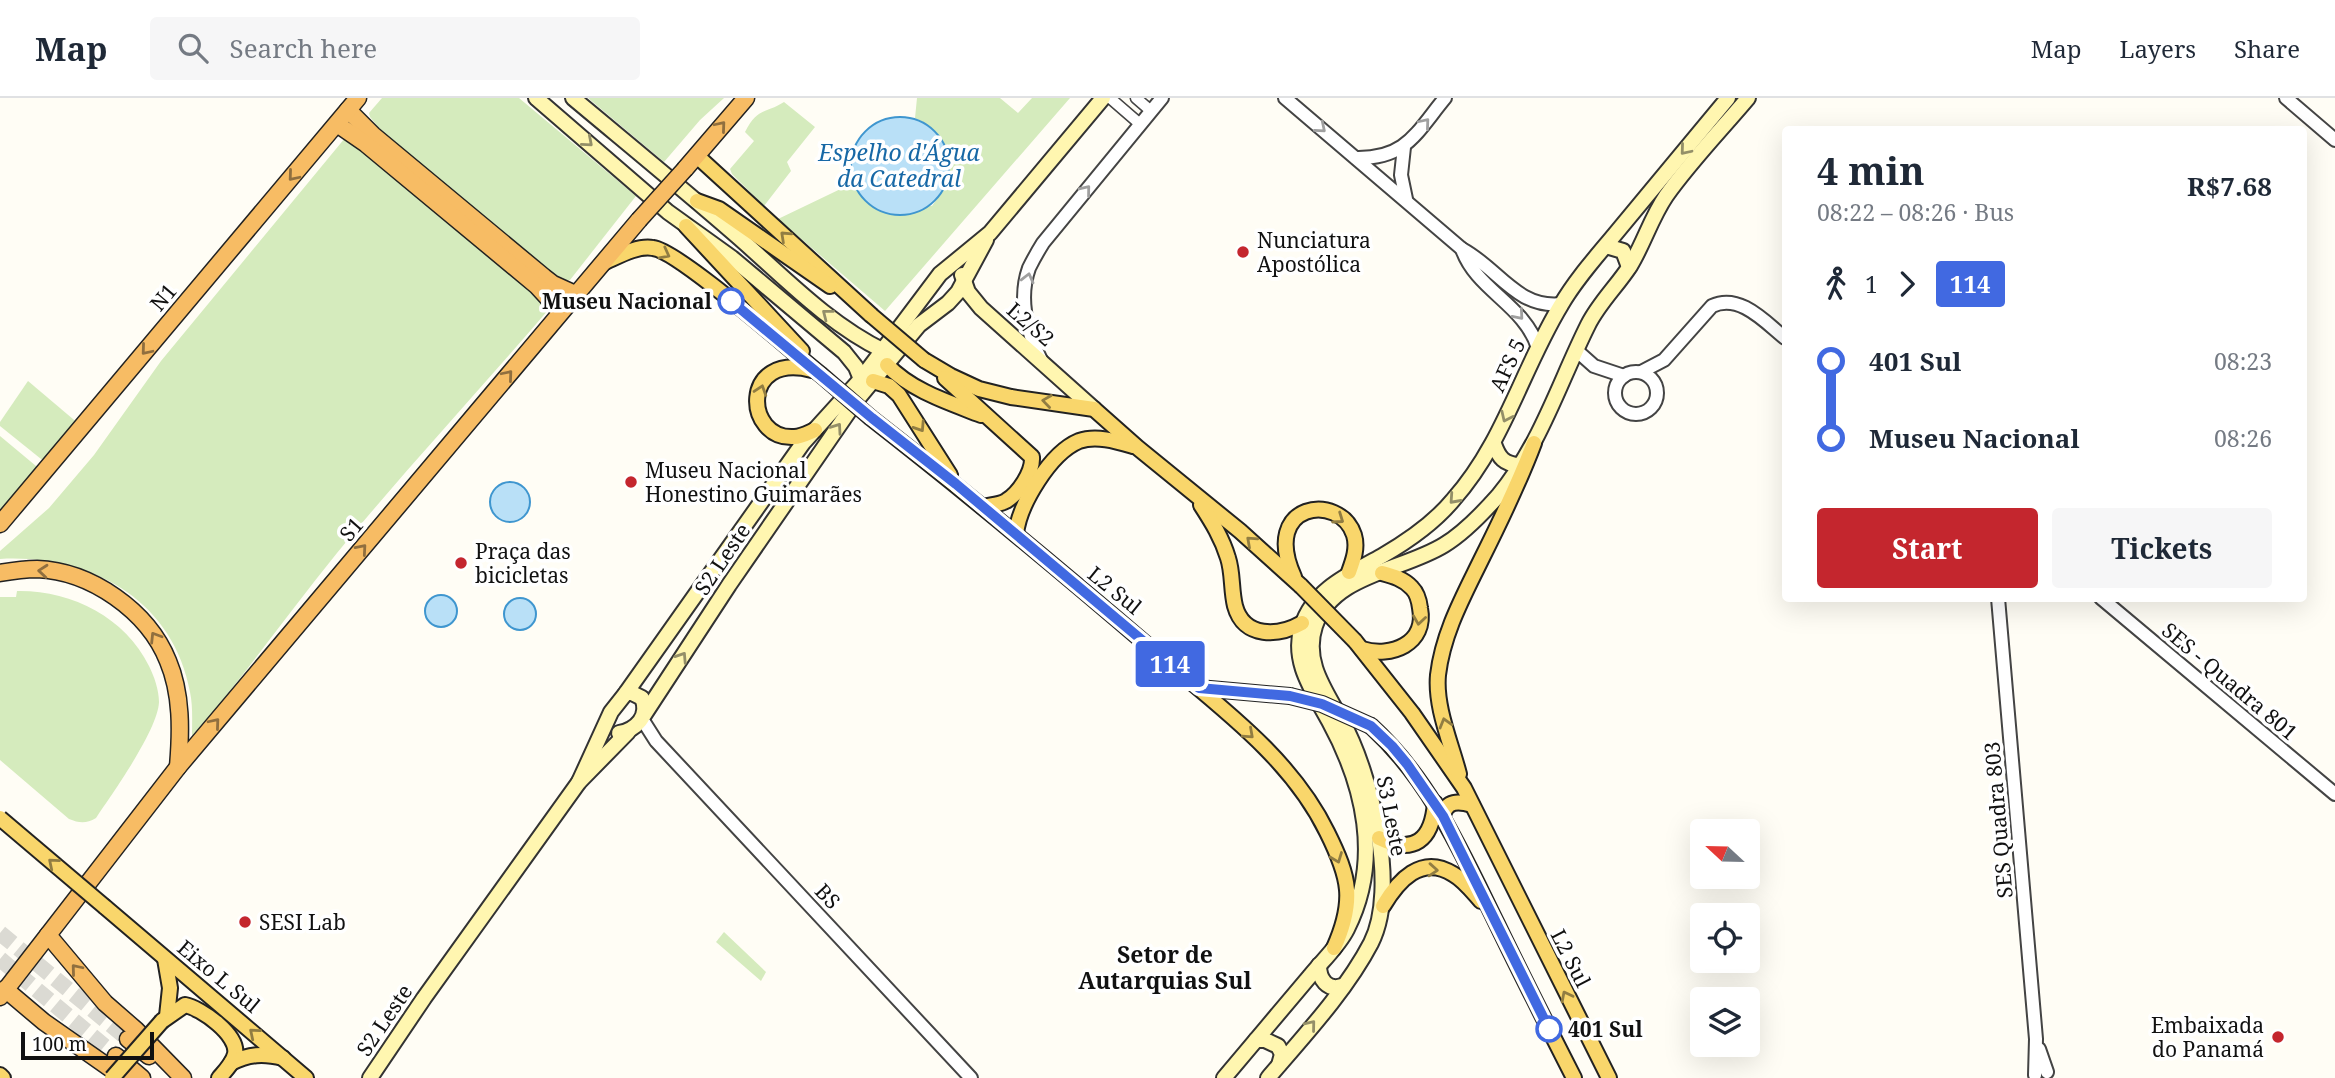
<!DOCTYPE html>
<meta charset="utf-8">
<style>
body{margin:0;font-family:"Noto Serif",serif;background:#f6f6f7;color:#1f2937;height:100vh;display:flex;flex-direction:column;font-size:26px;white-space:nowrap}
*{box-sizing:border-box;margin:0}
p{font-size:23px;color:#747a83}
.icon{flex:none;width:38px;height:38px;fill:none;stroke:currentColor;stroke-width:2;stroke-linecap:round;stroke-linejoin:round}
.map{position:relative;flex:1;overflow:hidden}
.sheet{position:absolute;left:1782px;top:28px;width:525px;height:476px;display:flex;flex-direction:column;background:#fff;border-radius:7px;box-shadow:0 7px 28px #0002}
.sheet>*{flex:none}
.badge{padding:0 14px;border-radius:5px;font-size:24px;line-height:46px}
.needle{width:46px;rotate:292deg}
.buttons{position:absolute;left:1690px;top:721px;display:grid;gap:14px}
.buttons a{display:grid;place-items:center;width:70px;height:70px;border-radius:7px;background:#fff;box-shadow:0 7px 28px #0002;font-size:35px}
.scale{position:absolute;left:21px;bottom:18px;width:133px;box-sizing:border-box;padding-left:7px;border:4px solid #111;border-top:0;font-size:19px;line-height:24px;white-space:nowrap;color:#111;-webkit-text-stroke:5px #fff;paint-order:stroke}
.map>.badge{position:absolute;translate:-50% -50%;box-shadow:0 0 0 4px #fff}
.legs{display:flex;align-items:center;gap:10px;height:77px;padding:0 35px;font-size:23px}
.legs p{margin-inline-start:auto}
.head{display:flex;align-items:center;justify-content:space-between;height:119px;padding:0 35px}
h1{font-size:38px;font-weight:700;line-height:52px}
.primary-button{display:flex;gap:14px;margin-top:auto;padding:14px 35px}
.primary-button a{flex:1;height:80px;border-radius:7px;background:#c4262e;color:#fff;font-size:28px;font-weight:700;line-height:80px;text-align:center}
.primary-button a+a{background:#f6f6f7;color:#1f2937}
ul{padding:0 35px;list-style:none}
li{display:flex;align-items:center;gap:24px;height:77px;font-size:26px}
li i{display:grid;place-items:center;width:10px;height:100%;margin:0 9px;background:currentColor}
li i::after{content:'';width:18px;height:18px;margin:-9px;border:5px solid;border-radius:50%;background:#fff}
li p{margin-inline-start:auto}
li:first-child i{background:linear-gradient(#0000 50%,currentColor 0)}
li:last-child i{background:linear-gradient(currentColor 50%,#0000 0)}
header{display:flex;align-items:center;gap:42px;box-sizing:border-box;height:98px;padding:0 35px;background:#fff;border-bottom:2px solid #e0e1e3}
header strong{font-size:33px}
nav{display:flex;gap:38px;margin-inline-start:auto;font-size:24px}
.search{width:490px;height:63px;background:#f6f6f7;display:flex;align-items:center;gap:18px;box-sizing:border-box;padding:0 24px;border-radius:7px;color:#747a83;font-size:26px}
.map>svg:first-child{display:block}
.green{fill:#d5ebbd}
.water{fill:#b9e0f7;stroke:#3f96cf;stroke-width:2}
.lines{fill:none;stroke-linecap:round;stroke-linejoin:round}
.trunk-tunnel{stroke:#dbdad3;stroke-width:16;stroke-dasharray:16 8;stroke-linecap:butt}
.minor-casing{stroke:#444;stroke-width:13}
.tertiary-casing{stroke:#444;stroke-width:16}
.secondary-casing{stroke:#333;stroke-width:18}
.primary-casing{stroke:#222;stroke-width:18}
.trunk-casing{stroke:#222;stroke-width:19}
.minor{stroke:#fff;stroke-width:10}
.tertiary{stroke:#fff;stroke-width:12}
.secondary{stroke:#fff6b0;stroke-width:14}
.primary{stroke:#f9d66b;stroke-width:14}
.trunk{stroke:#f7bc64;stroke-width:16}
.primary-bridge-casing{stroke:#222;stroke-width:18;stroke-linecap:butt}
.trunk-bridge-casing{stroke:#222;stroke-width:19;stroke-linecap:butt}
.primary-bridge{stroke:#f9d66b;stroke-width:14}
.trunk-bridge{stroke:#f7bc64;stroke-width:16}
.oneway{stroke:#a0a0a0}
.oneway2{stroke:#906f3f}
.oneway3{stroke:#948f68}
.oneway4{stroke:#917d42}
.line-1-casing{stroke:#fff;stroke-width:16}
.line-1{stroke:#4169e1;stroke-width:10}
.poi-dot{fill:#c4262e;stroke:#fff;stroke-width:2.5}
.stop-1-dot{fill:#fff;stroke:#4169e1;stroke-width:3.5}
.labels{text-anchor:middle;dominant-baseline:central;stroke-width:7;stroke-linejoin:round;paint-order:stroke}
.poi-label{font-size:21px;fill:#111;stroke:#fff;text-anchor:start}
.street-label{font-size:21px;fill:#111;stroke:#fff}
.stop-label{font-size:21px;font-weight:bold;fill:#111;stroke:#fff;text-anchor:end}
.water-label{font-size:23px;font-style:italic;fill:#1768a6;stroke:#fff}
.neighbourhood-label{font-size:23px;font-weight:bold;fill:#111;stroke:#fff}
</style>
<header>
<strong>Map</strong>
<div class="search"><svg class="icon" aria-label="search" viewBox="0 0 24 24"><circle cx="10" cy="10" r="6"/><path d="M15 15l6 6"/></svg>Search here</div>
<nav><a>Map</a><a>Layers</a><a>Share</a></nav>
</header>
<div class="map">
<svg width="2335" height="980" viewBox="0 0 2335 980">
<rect width="100%" height="100%" fill="#fffdf5"/>
<g class="green">
<polygon points="382,0 519,0 636,98 570,182 564,183 548,174 388,41 370,19 369,15"/>
<polygon points="588,0 724,0 700,22 664,64"/>
<polygon points="917,0 1000,0 1018,15 1032,0 1070,0 885,213 778,121 853,85 857,93 932,108 944,91 948,74 925,25 915,20"/>
<path d="M784 4 815 29 787 64 791 73 764 108 732 76 730 71 754 43 745 34C758 9 765 16 784 4Z"/>
<path d="M345 40 367 53 527 186 549 211C479 293 406 371 337 455 288 515 244 579 192 638 192 624 193 608 190 594 173 501 89 456 0 461V453L49 410 94 357 161 263Z"/>
<polygon points="28,283 80,327 51,369 0,328 0,324"/>
<polygon points="0,338 42,373 0,416"/>
<path d="M17 493C71 492 125 519 149 568 154 578 159 592 159 604 158 632 112 696 96 720 86 726 79 725 69 721L0 662V499H16Z"/>
<polygon points="724,834 766,874 761,883 716,844"/>
</g>
<g class="water">
<circle cx="900" cy="68" r="49"/>
<circle cx="510" cy="404" r="20"/>
<circle cx="441" cy="513" r="16"/>
<circle cx="520" cy="516" r="16"/>
</g>
<g class="lines">
<g class="trunk-tunnel">
<polyline points="0,835 128,941"/>
<polyline points="0,861 116,958"/>
</g>
<defs>
<g id="minor">
<polyline points="1110,0 1140,26"/>
<polyline points="1136,0 1151,13"/>
</g>
<g id="tertiary">
<path d="M1285 0 1462 151C1498 170 1517 211 1561 206"/>
<polyline points="2286,0 2335,42"/>
<polyline points="1404,49 1401,77 1406,101"/>
<path d="M1356 60C1406 61 1416 35 1445 0"/>
<path d="M1462 151C1476 192 1525 207 1538 250"/>
<polyline points="1576,252 1594,268 1624,278"/>
<path d="M1041 262C1027 234 1018 201 1029 170 1033 162 1038 153 1043 145L1162 0"/>
<path d="M1641 274 1664 262 1712 208C1740 195 1765 224 1785 240"/>
<circle cx="1636" cy="295" r="21"/>
<polyline points="1998,500 2036,941 2035,977"/>
<polyline points="2101,500 2335,696"/>
<polyline points="642,621 656,643 971,980"/>
<polyline points="2039,951 2047,974"/>
</g>
<g id="secondary">
<polyline points="536,0 668,114 732,160 844,254 856,269 861,281"/>
<path d="M573 0C628 46 683 91 737 138 783 178 828 226 884 253"/>
<polyline points="1606,148 1623,153 1629,169"/>
<polyline points="962,177 968,194 981,210 1094,311"/>
<path d="M1494 346C1499 360 1504 366 1519 367"/>
<polyline points="644,617 729,487 856,303 919,227 948,205 958,194 986,142"/>
<path d="M619 635C636 632 650 618 642 600L632 595H626"/>
<polyline points="579,684 611,614 626,595 803,345 861,281 940,176 990,135 1103,0"/>
<path d="M1319 867C1319 881 1327 893 1342 888"/>
<polyline points="1256,942 1265,942 1278,948 1282,956 1279,967"/>
<polyline points="370,980 424,900 579,684 628,634"/>
<path d="M1224 980C1253 946 1281 912 1310 878 1322 863 1338 849 1347 831 1382 762 1364 687 1329 623 1313 593 1291 564 1302 528 1313 491 1352 475 1382 458 1408 443 1434 425 1453 402 1504 345 1522 271 1561 207 1576 181 1597 158 1616 135 1653 90 1691 45 1728 0"/>
<path d="M1268 980C1303 939 1346 893 1371 845 1399 790 1371 675 1342 623 1326 593 1303 564 1315 528 1333 476 1402 473 1444 447 1464 435 1482 416 1498 398 1540 348 1559 285 1588 227 1599 205 1617 188 1630 168 1644 145 1651 120 1666 98 1690 64 1721 32 1748 0"/>
</g>
<g id="primary">
<polyline points="697,58 871,217"/>
<polyline points="697,103 719,111 830,188"/>
<polyline points="686,128 802,253"/>
<path d="M603 165C617 159 637 147 653 150 679 153 792 254 820 276"/>
<polyline points="924,262 951,278 979,291 1011,299 1094,311 1138,350 1240,433 1301,488"/>
<path d="M887 267C912 293 948 304 981 317"/>
<path d="M812 272C740 253 744 342 794 339 801 339 808 335 815 332"/>
<path d="M945 280 1032 359C1033 374 1019 395 1006 403 999 407 990 407 983 409"/>
<polyline points="873,283 889,288 899,297 950,377"/>
<path d="M871 320C967 395 1061 473 1153 552 1216 606 1290 658 1327 734 1350 780 1355 803 1334 850"/>
<path d="M1201 407C1212 424 1222 440 1228 460 1233 475 1231 492 1235 508 1244 541 1279 538 1302 525"/>
<path d="M1016 436C1019 407 1050 355 1079 343 1096 337 1116 343 1133 348"/>
<path d="M1294 479C1260 404 1340 394 1354 437 1358 450 1353 463 1349 474"/>
<polyline points="1355,543 1412,615 1464,690 1609,980"/>
<path d="M1362 551C1391 560 1427 546 1420 510 1419 502 1417 495 1412 490 1404 481 1393 478 1382 475"/>
<polyline points="1199,590 1290,598"/>
<path d="M1371 628C1431 683 1462 755 1497 826 1522 878 1548 929 1574 980"/>
<path d="M1459 676C1451 645 1435 609 1438 577 1443 535 1463 499 1481 462 1500 424 1519 385 1534 345"/>
<path d="M1443 718C1446 702 1459 703 1472 707"/>
<path d="M1379 740C1414 757 1432 742 1435 705"/>
<path d="M1383 808C1398 783 1421 756 1453 776 1464 782 1473 794 1481 803"/>
<polyline points="105,809 306,980"/>
<polyline points="165,861 170,890 167,918"/>
<path d="M162 923 185 907C201 910 239 937 235 956 233 965 225 973 219 980"/>
<path d="M231 965C249 956 263 955 283 960"/>
<polyline points="0,977 3,980"/>
</g>
<g id="trunk">
<polyline points="348,12 373,37 544,179 553,186 575,196"/>
<polyline points="337,26 366,46 537,188 560,213"/>
<polyline points="685,71 746,0"/>
<polyline points="0,426 358,0"/>
<path d="M0 475C11 473 26 471 37 471 91 473 148 513 168 563 182 596 181 634 178 669"/>
<polyline points="48,837 105,905 136,932 183,980"/>
<polyline points="5,891 44,924 124,980"/>
<polyline points="0,899 178,669 639,122"/>
<polyline points="128,941 149,958"/>
<polyline points="116,958 142,980"/>
</g>
</defs>
<use href="#minor" class="minor-casing"/>
<use href="#tertiary" class="tertiary-casing"/>
<use href="#secondary" class="secondary-casing"/>
<use href="#primary" class="primary-casing"/>
<use href="#trunk" class="trunk-casing"/>
<use href="#minor" class="minor"/>
<use href="#tertiary" class="tertiary"/>
<use href="#secondary" class="secondary"/>
<use href="#primary" class="primary"/>
<use href="#trunk" class="trunk"/>
<defs>
<g id="primary-bridge">
<polyline points="871,217 924,262"/>
<polyline points="820,276 871,320"/>
<polyline points="1301,488 1355,543"/>
<polyline points="1290,598 1322,606 1371,628"/>
<polyline points="0,720 105,809"/>
<polyline points="112,980 162,923"/>
</g>
<polyline id="trunk-bridge" points="639,122 685,71"/>
</defs>
<use href="#primary-bridge" class="primary-bridge-casing"/>
<use href="#trunk-bridge" class="trunk-bridge-casing"/>
<use href="#primary-bridge" class="primary-bridge"/>
<use href="#trunk-bridge" class="trunk-bridge"/>
</g>
<defs><path id="oneway-chevron" d="M-2-3.5L2.5 0L-2 3.5" fill="none" stroke-width="1.6" stroke-linecap="round" stroke-linejoin="round" transform="scale(1.75)"/></defs>
<g class="oneway">
<use href="#oneway-chevron" transform="translate(1425 25) rotate(-50)"/>
<use href="#oneway-chevron" transform="translate(1321 30) rotate(40)"/>
<use href="#oneway-chevron" transform="translate(1086 92) rotate(-51)"/>
<use href="#oneway-chevron" transform="translate(1028 180) rotate(-76)"/>
<use href="#oneway-chevron" transform="translate(1519 217) rotate(49)"/>
</g>
<g class="oneway2">
<use href="#oneway-chevron" transform="translate(721 28) rotate(-50)"/>
<use href="#oneway-chevron" transform="translate(293 78) rotate(130)"/>
<use href="#oneway-chevron" transform="translate(146 252) rotate(130)"/>
<use href="#oneway-chevron" transform="translate(508 277) rotate(-50)"/>
<use href="#oneway-chevron" transform="translate(362 451) rotate(-49)"/>
<use href="#oneway-chevron" transform="translate(43 473) rotate(-175)"/>
<use href="#oneway-chevron" transform="translate(155 539) rotate(-122)"/>
<use href="#oneway-chevron" transform="translate(215 625) rotate(-50)"/>
<use href="#oneway-chevron" transform="translate(76 871) rotate(-130)"/>
</g>
<g class="oneway3">
<use href="#oneway-chevron" transform="translate(588 44) rotate(41)"/>
<use href="#oneway-chevron" transform="translate(1685 52) rotate(130)"/>
<use href="#oneway-chevron" transform="translate(827 216) rotate(-142)"/>
<use href="#oneway-chevron" transform="translate(1506 319) rotate(115)"/>
<use href="#oneway-chevron" transform="translate(837 330) rotate(-55)"/>
<use href="#oneway-chevron" transform="translate(1454 401) rotate(132)"/>
<use href="#oneway-chevron" transform="translate(682 559) rotate(-57)"/>
<use href="#oneway-chevron" transform="translate(1311 927) rotate(-51)"/>
</g>
<g class="oneway4">
<use href="#oneway-chevron" transform="translate(785 138) rotate(-137)"/>
<use href="#oneway-chevron" transform="translate(665 156) rotate(28)"/>
<use href="#oneway-chevron" transform="translate(761 292) rotate(-72)"/>
<use href="#oneway-chevron" transform="translate(1047 303) rotate(-172)"/>
<use href="#oneway-chevron" transform="translate(920 329) rotate(57)"/>
<use href="#oneway-chevron" transform="translate(1339 421) rotate(35)"/>
<use href="#oneway-chevron" transform="translate(1251 443) rotate(-138)"/>
<use href="#oneway-chevron" transform="translate(1419 522) rotate(98)"/>
<use href="#oneway-chevron" transform="translate(1445 625) rotate(-106)"/>
<use href="#oneway-chevron" transform="translate(1249 636) rotate(42)"/>
<use href="#oneway-chevron" transform="translate(1337 760) rotate(69)"/>
<use href="#oneway-chevron" transform="translate(53 765) rotate(-140)"/>
<use href="#oneway-chevron" transform="translate(1433 772) rotate(4)"/>
<use href="#oneway-chevron" transform="translate(1566 898) rotate(-117)"/>
<use href="#oneway-chevron" transform="translate(254 935) rotate(-140)"/>
</g>
<g class="lines">
<defs>
<polyline id="line-1" points="731,203 872,320 956,386 1199,590 1290,598 1322,606 1371,628 1392,648 1407,666 1443,718 1549,931"/>
</defs>
<use href="#line-1" class="line-1-casing"/>
<use href="#line-1" class="line-1"/>
</g>
<g class="poi-dot">
<circle cx="1243" cy="154" r="7"/>
<circle cx="631" cy="384" r="7"/>
<circle cx="461" cy="465" r="7"/>
<circle cx="245" cy="824" r="7"/>
<circle cx="2278" cy="939" r="7"/>
</g>
<g class="stop-1-dot">
<circle cx="731" cy="203" r="12"/>
<circle cx="1549" cy="931" r="12"/>
</g>
<g class="labels">
<g class="poi-label">
<text x="1257" y="142">Nunciatura<tspan x="1257" dy="24">Apostólica</tspan></text>
<text x="645" y="372">Museu Nacional<tspan x="645" dy="24">Honestino Guimarães</tspan></text>
<text x="475" y="453">Praça das<tspan x="475" dy="24">bicicletas</tspan></text>
<text x="259" y="824">SESI Lab</text>
<text x="2264" y="927" text-anchor="end">Embaixada<tspan x="2264" dy="24">do Panamá</tspan></text>
</g>
<g class="street-label">
<text transform="translate(163 199) rotate(-50)">N1</text>
<text transform="translate(1031 226) rotate(41)">L2/S2</text>
<text transform="translate(1507 267) rotate(-65)">AFS 5</text>
<text transform="translate(351 431) rotate(-49)">S1</text>
<text transform="translate(722 461) rotate(-56)">S2 Leste</text>
<text transform="translate(1115 492) rotate(39)">L2 Sul</text>
<text transform="translate(2230 583) rotate(40)">SES - Quadra 801</text>
<text transform="translate(1392 718) rotate(79)">S3 Leste</text>
<text transform="translate(1998 722) rotate(-95)">SES Quadra 803</text>
<text transform="translate(828 798) rotate(47)">BS</text>
<text transform="translate(1571 860) rotate(63)">L2 Sul</text>
<text transform="translate(219 878) rotate(40)">Eixo L Sul</text>
<text transform="translate(384 922) rotate(-56)">S2 Leste</text>
</g>
<g class="stop-label">
<text x="712" y="203">Museu Nacional</text>
<text x="1568" y="931" text-anchor="start">401 Sul</text>
</g>
<g class="water-label">
<text x="899" y="54">Espelho d'Água<tspan x="899" dy="26">da Catedral</tspan></text>
</g>
<g class="neighbourhood-label">
<text x="1165" y="856">Setor de<tspan x="1165" dy="26">Autarquias Sul</tspan></text>
</g>
</g>
</svg>
<div class="buttons">
<a><svg class="needle" viewBox="-14 -14 28 28"><path d="M0-13l5 13h-10z" fill="#e53935"/><path d="M0 13l5-13h-10z" fill="#747a83"/></svg></a>
<a><svg class="icon" aria-label="locate" viewBox="0 0 24 24"><circle cx="12" cy="12" r="6"/><path d="M12 2v4M12 18v4M2 12h4M18 12h4"/></svg></a>
<a><svg class="icon" aria-label="layers" viewBox="0 0 24 24"><path d="M12 4l9 5-9 5-9-5zM3 14l9 5 9-5"/></svg></a>
</div>
<div class="scale">100 m</div>
<b class="badge" style="left:1170px;top:566px;background:#4169e1;color:#fff">114</b>
<section class="sheet">
<div class="head"><div><h1>4 min</h1><p>08:22 – 08:26 · Bus</p></div><b>R$7.68</b></div>
<div class="legs"><svg class="icon" aria-label="walk" viewBox="0 0 24 24"><circle cx="13" cy="4" r="2"/><path d="M13 8l-2 6 4 7M11 14l-3 7M7 12l3-4h3l4 4"/></svg>1<svg class="icon" aria-label="forward" viewBox="0 0 24 24"><path d="M9 5l7 7-7 7"/></svg><b class="badge" style="background:#4169e1;color:#fff">114</b></div>
<ul>
<li><i style="color:#4169e1"></i><b>401 Sul</b><p>08:23</p></li>
<li><i style="color:#4169e1"></i><b>Museu Nacional</b><p>08:26</p></li>
</ul>
<div class="primary-button"><a>Start</a><a>Tickets</a></div>
</section>
</div>
